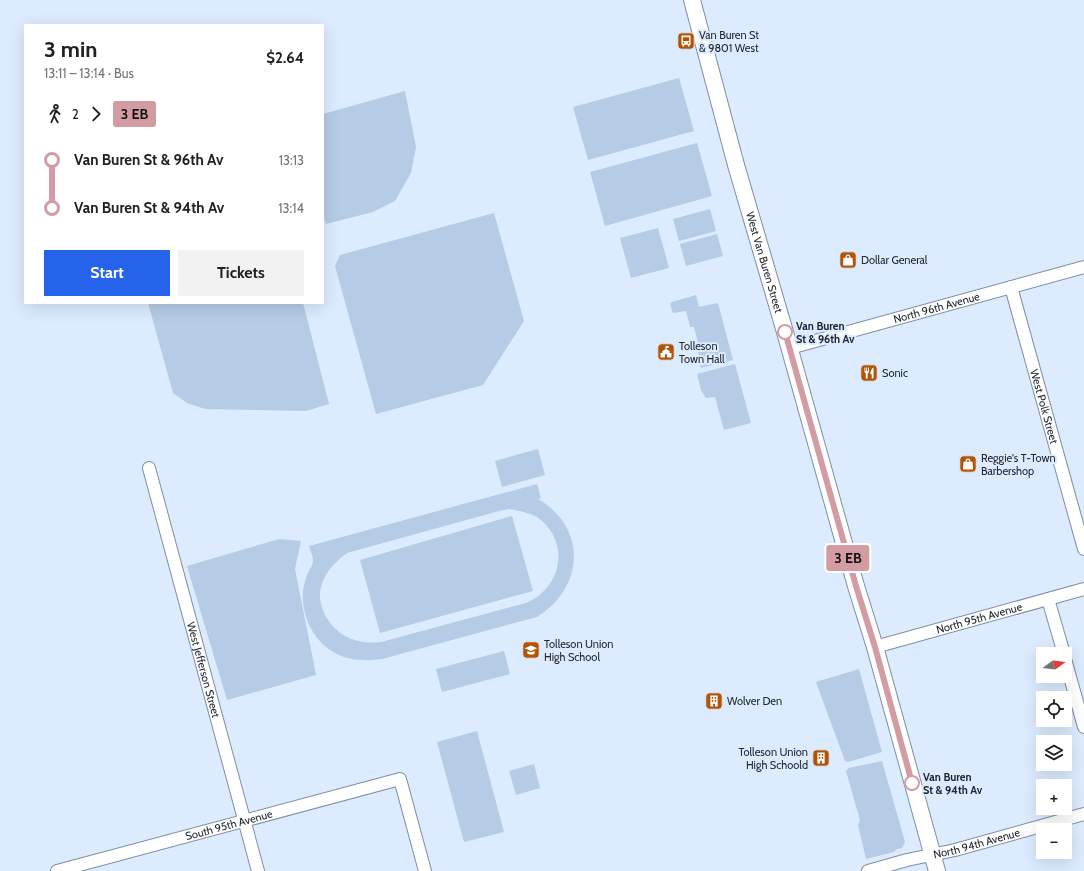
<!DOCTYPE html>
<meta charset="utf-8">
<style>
body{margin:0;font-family:Cabin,sans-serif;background:#f2f2f2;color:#202124;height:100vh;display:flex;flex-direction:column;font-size:15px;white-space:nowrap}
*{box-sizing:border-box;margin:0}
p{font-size:13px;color:#757577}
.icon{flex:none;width:22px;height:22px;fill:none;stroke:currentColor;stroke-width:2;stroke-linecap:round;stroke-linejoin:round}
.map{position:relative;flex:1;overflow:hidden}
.sheet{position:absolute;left:24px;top:24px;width:300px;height:280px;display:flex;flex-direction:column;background:#fff;border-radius:0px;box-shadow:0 4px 16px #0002}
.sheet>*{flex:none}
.badge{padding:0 8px;border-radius:3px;font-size:14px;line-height:26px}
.needle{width:26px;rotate:75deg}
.tools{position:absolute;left:1036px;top:647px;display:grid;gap:8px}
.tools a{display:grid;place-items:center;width:36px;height:36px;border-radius:0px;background:#fff;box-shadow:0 4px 16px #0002;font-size:20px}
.map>.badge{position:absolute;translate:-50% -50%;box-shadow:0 0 0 2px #fff}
.legs{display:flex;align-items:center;gap:6px;height:44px;padding:0 20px;font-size:13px}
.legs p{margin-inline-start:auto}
.headline{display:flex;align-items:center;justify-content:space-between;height:68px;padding:0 20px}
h1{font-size:22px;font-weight:700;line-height:30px}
.primary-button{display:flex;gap:8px;margin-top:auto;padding:8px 20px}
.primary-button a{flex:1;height:46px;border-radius:0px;background:#2563eb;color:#fff;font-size:16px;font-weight:700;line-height:46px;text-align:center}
.primary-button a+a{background:#f2f2f2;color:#202124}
ul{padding:0 20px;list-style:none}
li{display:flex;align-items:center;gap:14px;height:48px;font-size:15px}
li i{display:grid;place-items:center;width:6px;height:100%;margin:0 5px;background:currentColor}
li i::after{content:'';width:10px;height:10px;margin:-5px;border:3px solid;border-radius:50%;background:#fff}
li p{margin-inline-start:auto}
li:first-child i{background:linear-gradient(#0000 50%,currentColor 0)}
li:last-child i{background:linear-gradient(currentColor 50%,#0000 0)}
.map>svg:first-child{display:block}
.green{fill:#b6cbe5;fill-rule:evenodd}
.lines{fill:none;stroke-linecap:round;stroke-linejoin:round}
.minor-casing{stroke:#7e8ea3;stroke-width:14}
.major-casing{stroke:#7e8ea3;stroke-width:18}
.minor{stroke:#fff;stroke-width:12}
.major{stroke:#fff;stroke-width:16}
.line-1-casing{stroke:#fff;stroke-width:9}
.line-1{stroke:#d39ca3;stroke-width:6}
.stop-1-dot{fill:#fff;stroke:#d39ca3;stroke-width:2}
.labels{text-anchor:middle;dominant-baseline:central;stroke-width:4;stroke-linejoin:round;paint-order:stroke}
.poi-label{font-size:11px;fill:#212830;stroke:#ddebfe;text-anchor:start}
.street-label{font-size:11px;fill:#212830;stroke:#ddebfe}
.stop-label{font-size:11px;font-weight:bold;fill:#212830;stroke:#ddebfe;text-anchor:start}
</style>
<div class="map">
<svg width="1084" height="871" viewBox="0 0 1084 871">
<rect width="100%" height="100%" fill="#ddebfe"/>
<g class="green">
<polygon points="679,78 694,131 588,160 573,107"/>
<polygon points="405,91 416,147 411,173 395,201 373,212 326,224 323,215 323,114"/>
<polygon points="697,143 712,196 605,226 590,172"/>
<polygon points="710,209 716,231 679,241 673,219"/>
<polygon points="494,213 524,321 483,385 376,414 335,266 340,255"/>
<polygon points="658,228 669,268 631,278 620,238"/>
<polygon points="717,234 723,256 686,266 680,244"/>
<polygon points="696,295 699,307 718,303 733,360 701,368 698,360 700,360 696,343 698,343 694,327 690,327 686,311 673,313 670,304 672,302"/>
<polygon points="148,303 303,303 329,404 306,411 205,409 187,403 173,393"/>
<polygon points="735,364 751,423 724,430 715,397 706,398 701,390 697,374"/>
<polygon points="538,449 545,475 502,487 495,461"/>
<path d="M537 484 541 498 538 499C588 528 584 588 537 617L382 659C368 661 350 661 337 654 313 642 301 616 303 590 304 586 305 581 306 578 307 573 313 566 313 561 313 556 310 550 309 546ZM509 509C520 511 533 513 541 520 571 546 560 589 526 603L381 642C358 645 338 637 326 617 323 611 320 603 320 596 320 578 333 563 347 553L499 511Z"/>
<polygon points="512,516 533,591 380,633 360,560"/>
<polygon points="279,539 301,541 295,569 316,675 227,700 187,566"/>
<polygon points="504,651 510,674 442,692 436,669"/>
<polygon points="859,669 882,752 848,762 845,761 816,682"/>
<polygon points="477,731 504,832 464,842 437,742"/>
<polygon points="882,761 905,842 902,848 897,849 894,852 866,859 858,825 860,820 846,771 849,768"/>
<polygon points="534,764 540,788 516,795 509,771"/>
</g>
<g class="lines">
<defs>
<g id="minor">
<path id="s1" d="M1011 287 1084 549"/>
<path id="s2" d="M790 348 1084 267"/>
<path id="s3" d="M149 468 258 871"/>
<polyline points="1048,599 1064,654"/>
<path id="s4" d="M875 647 1084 589"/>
<polyline points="1065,659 1084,727"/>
<path id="s5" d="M57 871 400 779 425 871"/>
<path id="s6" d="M868 871 907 860 955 850 1084 814"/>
</g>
<g id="major">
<path id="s7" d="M692 0 736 165 785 332 856 586 875 647 937 871"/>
</g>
</defs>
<use href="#minor" class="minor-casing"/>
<use href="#major" class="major-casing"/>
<use href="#minor" class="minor"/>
<use href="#major" class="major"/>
</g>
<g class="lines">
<defs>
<polyline id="line-1" points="785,332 856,586 875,647 912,783"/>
</defs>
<use href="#line-1" class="line-1-casing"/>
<use href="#line-1" class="line-1"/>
</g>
<defs>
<symbol id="bus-square" viewBox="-11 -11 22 22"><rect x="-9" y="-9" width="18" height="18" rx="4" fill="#b25305" stroke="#ddebfe"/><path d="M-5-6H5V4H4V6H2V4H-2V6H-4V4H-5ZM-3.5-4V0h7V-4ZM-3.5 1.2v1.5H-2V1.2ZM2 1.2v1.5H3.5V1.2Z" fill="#fff"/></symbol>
<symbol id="shop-square" viewBox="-11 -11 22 22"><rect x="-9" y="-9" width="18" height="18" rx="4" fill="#b25305" stroke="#ddebfe"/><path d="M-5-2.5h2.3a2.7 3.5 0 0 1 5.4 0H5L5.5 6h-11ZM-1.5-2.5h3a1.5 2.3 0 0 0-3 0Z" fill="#fff"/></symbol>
<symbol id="civic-square" viewBox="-11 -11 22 22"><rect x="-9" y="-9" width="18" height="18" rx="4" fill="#b25305" stroke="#ddebfe"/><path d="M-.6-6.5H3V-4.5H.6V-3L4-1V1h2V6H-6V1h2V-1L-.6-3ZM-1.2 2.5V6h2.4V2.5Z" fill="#fff"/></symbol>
<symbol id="restaurant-square" viewBox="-11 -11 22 22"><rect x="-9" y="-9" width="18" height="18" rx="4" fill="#b25305" stroke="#ddebfe"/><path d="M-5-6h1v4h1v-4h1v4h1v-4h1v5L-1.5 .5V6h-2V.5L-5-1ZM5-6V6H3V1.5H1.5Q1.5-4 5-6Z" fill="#fff"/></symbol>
<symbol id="school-square" viewBox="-11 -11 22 22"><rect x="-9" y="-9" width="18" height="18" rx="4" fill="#b25305" stroke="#ddebfe"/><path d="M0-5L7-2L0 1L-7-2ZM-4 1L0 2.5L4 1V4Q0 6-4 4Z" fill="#fff"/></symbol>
<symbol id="building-square" viewBox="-11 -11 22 22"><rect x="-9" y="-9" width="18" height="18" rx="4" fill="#b25305" stroke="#ddebfe"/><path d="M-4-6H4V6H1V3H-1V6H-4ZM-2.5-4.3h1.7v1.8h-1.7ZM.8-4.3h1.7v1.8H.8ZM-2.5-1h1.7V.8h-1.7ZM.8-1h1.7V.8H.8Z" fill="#fff"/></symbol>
</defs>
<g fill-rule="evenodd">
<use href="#bus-square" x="676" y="31" width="20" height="20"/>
<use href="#shop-square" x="838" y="250" width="20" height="20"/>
<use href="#civic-square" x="656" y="342" width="20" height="20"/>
<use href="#restaurant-square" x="859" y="363" width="20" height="20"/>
<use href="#shop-square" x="958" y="454" width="20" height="20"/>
<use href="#school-square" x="521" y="640" width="20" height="20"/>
<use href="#building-square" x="704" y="691" width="20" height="20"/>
<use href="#building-square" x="811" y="748" width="20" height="20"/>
</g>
<g class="stop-1-dot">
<circle cx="785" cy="332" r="7"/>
<circle cx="912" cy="783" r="7"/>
</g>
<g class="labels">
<g class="poi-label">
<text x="699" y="35">Van Buren St<tspan x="699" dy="13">&amp; 9801 West</tspan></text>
<text x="861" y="260">Dollar General</text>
<text x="679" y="346">Tolleson<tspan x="679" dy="13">Town Hall</tspan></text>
<text x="882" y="373">Sonic</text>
<text x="981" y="458">Reggie's T-Town<tspan x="981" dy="13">Barbershop</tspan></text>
<text x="544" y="644">Tolleson Union<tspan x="544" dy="13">High School</tspan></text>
<text x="727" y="701">Wolver Den</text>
<text x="808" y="752" text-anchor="end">Tolleson Union<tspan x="808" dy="13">High Schoold</tspan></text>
</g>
<g class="street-label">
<text stroke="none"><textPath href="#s7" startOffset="272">West Van Buren Street</textPath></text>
<text stroke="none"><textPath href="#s2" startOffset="152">North 96th Avenue</textPath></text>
<text stroke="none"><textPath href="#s1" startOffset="124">West Polk Street</textPath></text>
<text stroke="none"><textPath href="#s4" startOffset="108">North 95th Avenue</textPath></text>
<text stroke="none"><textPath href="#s3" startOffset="209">West Jefferson Street</textPath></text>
<text stroke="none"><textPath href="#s5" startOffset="178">South 95th Avenue</textPath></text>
<text stroke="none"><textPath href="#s6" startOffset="112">North 94th Avenue</textPath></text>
</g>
<g class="stop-label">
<text x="796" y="326">Van Buren<tspan x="796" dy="13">St &amp; 96th Av</tspan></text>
<text x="923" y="777">Van Buren<tspan x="923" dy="13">St &amp; 94th Av</tspan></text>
</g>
</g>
</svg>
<div class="tools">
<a><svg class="needle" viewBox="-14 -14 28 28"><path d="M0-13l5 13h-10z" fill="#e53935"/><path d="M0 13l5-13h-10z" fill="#757577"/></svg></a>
<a><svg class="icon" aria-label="locate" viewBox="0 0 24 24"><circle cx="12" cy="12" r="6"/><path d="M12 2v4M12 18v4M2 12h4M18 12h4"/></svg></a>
<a><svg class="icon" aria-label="layers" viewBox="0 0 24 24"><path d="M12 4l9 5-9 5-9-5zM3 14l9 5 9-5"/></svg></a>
<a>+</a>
<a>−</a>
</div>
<b class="badge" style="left:848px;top:558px;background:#d39ca3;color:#111">3 EB</b>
<section class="sheet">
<div class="headline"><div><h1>3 min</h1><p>13:11 – 13:14 · Bus</p></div><b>$2.64</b></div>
<div class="legs"><svg class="icon" aria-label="walk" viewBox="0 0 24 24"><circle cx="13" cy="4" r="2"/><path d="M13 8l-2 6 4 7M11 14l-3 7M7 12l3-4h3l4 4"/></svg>2<svg class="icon" aria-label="forward" viewBox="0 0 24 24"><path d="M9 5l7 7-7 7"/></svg><b class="badge" style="background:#d39ca3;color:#111">3 EB</b></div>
<ul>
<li><i style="color:#d39ca3"></i><b>Van Buren St &amp; 96th Av</b><p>13:13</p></li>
<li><i style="color:#d39ca3"></i><b>Van Buren St &amp; 94th Av</b><p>13:14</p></li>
</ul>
<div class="primary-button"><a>Start</a><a>Tickets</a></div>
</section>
</div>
